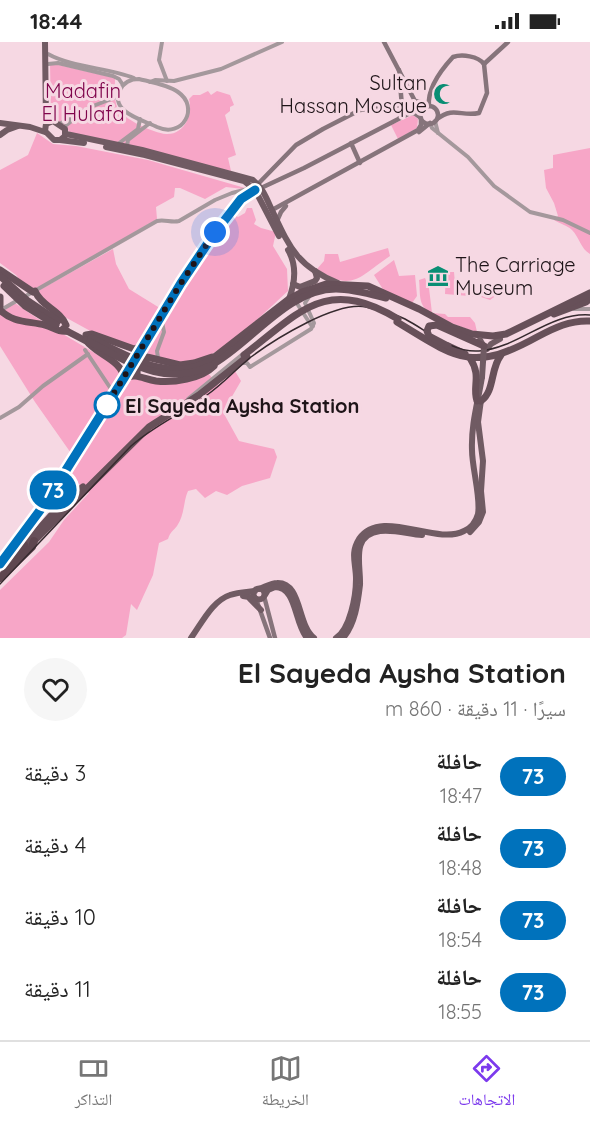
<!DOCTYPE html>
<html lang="ar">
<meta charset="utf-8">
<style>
body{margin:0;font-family:Quicksand,"Noto Naskh Arabic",sans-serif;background:#f6f6f6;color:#222;direction:rtl;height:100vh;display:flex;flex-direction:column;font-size:22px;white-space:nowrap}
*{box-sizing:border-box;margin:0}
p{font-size:20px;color:#767676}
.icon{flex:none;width:33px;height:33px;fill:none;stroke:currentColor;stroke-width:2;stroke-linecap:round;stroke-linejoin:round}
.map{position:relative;height:596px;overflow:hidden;direction:ltr}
.sheet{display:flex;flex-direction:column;background:#fff;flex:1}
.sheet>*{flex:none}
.badge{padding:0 12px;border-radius:20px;font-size:21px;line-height:39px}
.you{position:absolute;width:30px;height:30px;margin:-15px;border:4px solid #fff;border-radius:50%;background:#1a73e8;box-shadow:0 0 0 9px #1a73e833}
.map>.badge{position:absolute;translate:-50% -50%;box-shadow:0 0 0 3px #fff}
.round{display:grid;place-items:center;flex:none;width:63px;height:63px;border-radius:32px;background:#f6f6f6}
.head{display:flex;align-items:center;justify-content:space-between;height:102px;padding:0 24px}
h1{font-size:28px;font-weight:800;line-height:45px}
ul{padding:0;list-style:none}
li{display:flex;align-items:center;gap:18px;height:72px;padding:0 24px}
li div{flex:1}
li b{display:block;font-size:22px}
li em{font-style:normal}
li .badge{min-width:66px;font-weight:700;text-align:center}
.status{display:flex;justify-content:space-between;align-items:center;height:42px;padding:0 30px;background:#fff;direction:ltr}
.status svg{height:16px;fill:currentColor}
.tab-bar{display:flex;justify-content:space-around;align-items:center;height:84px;border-top:2px solid #e0e0e0;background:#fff;font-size:16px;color:#767676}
.tab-bar a{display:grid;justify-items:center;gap:3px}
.tab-bar .on{color:#7c3aed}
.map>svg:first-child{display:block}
.green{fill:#f7a6c7}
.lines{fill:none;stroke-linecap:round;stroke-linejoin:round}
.tertiary{stroke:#a4989c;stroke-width:4}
.secondary{stroke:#86747b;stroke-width:4.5}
.primary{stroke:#705b63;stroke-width:6}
.trunk{stroke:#675059;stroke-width:7}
.motorway{stroke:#5e464f;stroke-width:8}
.rail{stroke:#362a2f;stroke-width:1.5}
.primary-bridge{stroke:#705b63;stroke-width:6}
.trunk-bridge{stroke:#675059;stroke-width:7}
.line-casing{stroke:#fff;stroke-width:14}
.line{stroke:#0072bc;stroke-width:9}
.walk{stroke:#1e1418;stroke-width:6;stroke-dasharray:0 10.8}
.stop-dot{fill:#fff;stroke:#0072bc;stroke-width:3}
.labels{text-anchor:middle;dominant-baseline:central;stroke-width:6;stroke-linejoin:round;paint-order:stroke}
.poi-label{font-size:20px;fill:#1e1418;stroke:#f6d8e3;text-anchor:end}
.park-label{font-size:20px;fill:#80054c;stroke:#f6d8e3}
.stop-label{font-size:20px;font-weight:bold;fill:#1e1418;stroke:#f6d8e3;text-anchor:start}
</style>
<div class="status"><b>18:44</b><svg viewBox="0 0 49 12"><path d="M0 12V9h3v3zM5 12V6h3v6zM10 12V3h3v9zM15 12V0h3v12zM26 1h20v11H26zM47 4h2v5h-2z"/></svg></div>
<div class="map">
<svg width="590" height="596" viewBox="0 0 590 596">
<rect width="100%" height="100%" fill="#f6d8e3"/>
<g class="green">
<path d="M50 21 115 36C115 46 114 56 117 65 122 77 154 91 166 92 185 93 193 72 189 57L193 53H200L208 49 211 53 217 49 230 53 234 63 230 65V69L225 73 236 113 228 116 231 129 74 93 51 75Z"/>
<polygon points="413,73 418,77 417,86 398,97 391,83"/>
<polygon points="37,91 53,102 76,104 148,118 245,146 243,147 226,145 205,157 180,146 175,146 174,155 156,165 157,177 36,248 26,245 16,233 0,221 0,128 28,113"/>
<path d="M590 106V212C581 207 579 195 572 188 567 183 560 182 554 178L558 174 554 161 546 146 544 128 553 126V113Z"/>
<path d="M247 166H252L256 178 254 182 261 186 276 190 273 204 287 227 288 249C265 270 217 319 187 321 176 322 151 314 142 308L204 209 233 172 238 175 245 171Z"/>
<path d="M388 206 390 214C359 235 352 251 317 227L324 219 325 212H338L340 220Z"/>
<polygon points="113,207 116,222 129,247 163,268 143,301 132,305 105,297 63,274 36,250"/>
<polygon points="394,218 399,234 415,233 417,254 412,261 384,249 374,233"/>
<polygon points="446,230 454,230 455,241 486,243 497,253 490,258 481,255 445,252"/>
<path d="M425 236 429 246 432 271 445 272 448 275H470L475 281 477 290C464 286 427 275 422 262 419 255 420 245 419 238Z"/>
<path d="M15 261C51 287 89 306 125 330L73 414 35 360 0 304V270Z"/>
<path d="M235 329 241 339 223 370 239 399 274 407 277 415 270 436 242 444 227 453 216 449 205 456 196 447 188 449C183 460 185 472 177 484 173 489 170 490 168 497L159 501 153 533 137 568 131 562 126 593 122 596H0V548L49 500 64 478 89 451 66 431 126 333 155 340 208 331 218 343Z"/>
</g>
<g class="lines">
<g class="tertiary">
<polyline points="162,0 159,18 167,39"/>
<path d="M48 12C71 25 108 26 134 36"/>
<polyline points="48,22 58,21 113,34 119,37 123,43"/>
<path d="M139 37C151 40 168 43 178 50 200 65 183 97 157 85 143 78 109 70 120 48 124 40 131 37 139 37Z"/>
<polyline points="150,40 155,38 174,39 221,27 282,0"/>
<polyline points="435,79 438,91"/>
<polyline points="430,81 432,86 468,115 494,144 530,170 563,178 590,191"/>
<polyline points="59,82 93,64 119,54"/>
<polyline points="64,85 79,73"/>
<polyline points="118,102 138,87 140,77"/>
<polyline points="127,104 128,98 150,81"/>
<path d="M24 255 157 179C165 177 171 181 179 179L215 158 232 151 252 146"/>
<polyline points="296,260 311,283 313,284"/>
<polyline points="574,267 590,267"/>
<polyline points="1,268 18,258"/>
<polyline points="85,308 111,347"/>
<polyline points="158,316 157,309 164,290 161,275"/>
<polyline points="241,321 247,321 250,325 311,287 314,281 305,261 309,255"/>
<polyline points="188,357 244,311"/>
<polyline points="0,376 19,365 43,344 88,312"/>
<polyline points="51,451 59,457 67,457"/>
<polyline points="8,514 43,463 124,336 181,241 212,196 241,157 255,148"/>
</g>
<g class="secondary">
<polyline points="384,0 415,59 425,61 428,64"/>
<polyline points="484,22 508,0"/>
<polyline points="399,28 402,65 400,75"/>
<path d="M429 64C427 46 441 28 453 15 462 12 478 14 484 22"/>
<circle cx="429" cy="73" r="9"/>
<path d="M437 77C454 64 461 75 479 71L487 51 484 22"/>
<polyline points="419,90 430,81"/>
<polyline points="351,101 360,121"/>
<polyline points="258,142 296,103 323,87 360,68 402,63"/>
<polyline points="261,146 304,126 408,72 414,71 421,76 421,83 418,88 272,168"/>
<polyline points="277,179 281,170 286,164"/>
<polyline points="264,554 275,596"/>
<polyline points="256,557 270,596"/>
</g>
<g class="primary">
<polyline points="45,0 46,82"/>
<polyline points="48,67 50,79"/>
<polygon points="53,79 65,87 65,94 60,98 54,98 45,89 46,82"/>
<polyline points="0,81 30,85 45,90"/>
<path d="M66 92 142 108 253 138C262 145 266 155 271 166 289 204 296 224 338 241"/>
<polyline points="0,93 7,88 18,84"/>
<polyline points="60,98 84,101"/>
<polyline points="106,105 145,113 244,139 255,148 279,194"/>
<path d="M288 208C297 223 295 241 289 257"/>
<polyline points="293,242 300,245 315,239 317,236 315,229"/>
<polyline points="487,307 491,302 500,297"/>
<polyline points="470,490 479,480 483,470 481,449 483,419 478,380 481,358"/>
<circle cx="259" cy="552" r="5.5"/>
<path d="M259 547C265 545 271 541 277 541 302 540 297 583 314 596"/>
<path d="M265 553 268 548 275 545C297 545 294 581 307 596"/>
<polyline points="243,554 255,556"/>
<polyline points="250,557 261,568"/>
<path d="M191 596C202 581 212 559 230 553 238 550 247 550 255 549"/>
<path d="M336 596C350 587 356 554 356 537 356 522 350 511 359 497 381 465 435 504 464 489 471 486 476 479 478 472 481 456 472 426 472 408 471 382 478 360 482 335"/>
<path d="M343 596C355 583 358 560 360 543 361 523 350 493 380 489 393 487 409 492 422 493"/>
</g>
<g class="trunk">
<polyline points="0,228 33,250"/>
<path d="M35 249C41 264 60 268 66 283"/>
<polyline points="0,255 0,264"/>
<path d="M0 268C13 281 28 279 45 283 53 285 59 291 67 289"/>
<polyline points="554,272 586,260 590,257"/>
<path d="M397 280C456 316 472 331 537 295 554 286 570 278 590 279"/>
<polyline points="63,287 88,300"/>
<polyline points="86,293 92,292 134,307 143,304"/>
<path d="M86 298C96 313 121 317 124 336 137 331 143 337 156 339 173 341 201 337 214 324"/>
<polyline points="448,304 465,312"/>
<path d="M470 316C482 335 472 343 477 359"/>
<polyline points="208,320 289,257 302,250 326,242 368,244 419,267 452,285 472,292 493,294 506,292 590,251"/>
<path d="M210 324C250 303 287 247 336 247 352 247 370 252 386 256"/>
<path d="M137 333C136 326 140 318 147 315L180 323 194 321 212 315"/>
<path d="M481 359C495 349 490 327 501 313"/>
<polyline points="32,501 149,385 199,353 247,315"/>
<polyline points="21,507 57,467 83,445"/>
</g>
<g class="motorway">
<polyline points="0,525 24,503"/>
<polyline points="0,536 32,505 34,499"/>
</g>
<path class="rail" d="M0 542 131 404C156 382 182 372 207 353 223 342 236 327 251 315 275 297 336 259 366 265 378 268 394 271 405 277 428 289 452 311 479 309 519 306 549 270 590 273"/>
<polyline class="primary-bridge" points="480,298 484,305 482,335"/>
<g class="trunk-bridge">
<polyline points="0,234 28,259 58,279"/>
<polyline points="4,244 25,264 56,283"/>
<path d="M91 296C129 314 165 340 208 320"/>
<path d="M90 300C130 321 164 345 210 324"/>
<polyline points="448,304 429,294 427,289 429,284 437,283 484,304"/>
<path d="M244 313C301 269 326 234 398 277"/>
</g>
</g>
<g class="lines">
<defs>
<polyline id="line" points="0,522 44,463 124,336 181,241 214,192 241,157 255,148"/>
</defs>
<use href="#line" class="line-casing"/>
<use href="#line" class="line"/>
<polyline class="walk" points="107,363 105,366 181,241 215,190"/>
</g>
<defs>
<symbol id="mosque-bare" viewBox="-9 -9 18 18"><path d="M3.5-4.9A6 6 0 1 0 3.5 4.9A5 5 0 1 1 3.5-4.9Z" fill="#0a8e74" stroke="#f6d8e3" stroke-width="2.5" paint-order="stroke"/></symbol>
<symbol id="museum-bare" viewBox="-9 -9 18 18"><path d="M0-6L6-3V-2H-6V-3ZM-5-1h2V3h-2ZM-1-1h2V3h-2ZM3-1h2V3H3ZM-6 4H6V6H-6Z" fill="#0a8e74" stroke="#f6d8e3" stroke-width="2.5" paint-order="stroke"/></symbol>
</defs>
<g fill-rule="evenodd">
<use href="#mosque-bare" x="429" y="37" width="30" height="30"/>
<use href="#museum-bare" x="423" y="219" width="30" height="30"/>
</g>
<circle class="stop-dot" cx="107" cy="363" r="12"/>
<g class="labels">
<g class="poi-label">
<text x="427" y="40">Sultan<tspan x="427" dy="23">Hassan Mosque</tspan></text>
<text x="455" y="222" text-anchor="start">The Carriage<tspan x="455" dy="23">Museum</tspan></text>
</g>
<g class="park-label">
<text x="83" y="48">Madafin<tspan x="83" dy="23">El Hulafa</tspan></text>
</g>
<g class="stop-label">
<text x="125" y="363">El Sayeda Aysha Station</text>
</g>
</g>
</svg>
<div class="you" style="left:215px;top:190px"></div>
<b class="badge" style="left:53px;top:448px;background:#0072bc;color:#fff">73</b>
</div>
<section class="sheet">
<div class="head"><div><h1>El Sayeda Aysha Station</h1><p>سيرًا · 11 دقيقة · 860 m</p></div><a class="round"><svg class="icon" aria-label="heart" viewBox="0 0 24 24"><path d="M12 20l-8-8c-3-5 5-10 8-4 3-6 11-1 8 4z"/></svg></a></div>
<ul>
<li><span class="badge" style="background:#0072bc;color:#fff">73</span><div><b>حافلة</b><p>18:47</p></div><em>3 دقيقة</em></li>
<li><span class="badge" style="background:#0072bc;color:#fff">73</span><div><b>حافلة</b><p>18:48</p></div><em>4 دقيقة</em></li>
<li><span class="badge" style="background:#0072bc;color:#fff">73</span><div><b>حافلة</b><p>18:54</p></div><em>10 دقيقة</em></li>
<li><span class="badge" style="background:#0072bc;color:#fff">73</span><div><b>حافلة</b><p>18:55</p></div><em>11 دقيقة</em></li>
</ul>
</section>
<nav class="tab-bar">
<a class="on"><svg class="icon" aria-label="directions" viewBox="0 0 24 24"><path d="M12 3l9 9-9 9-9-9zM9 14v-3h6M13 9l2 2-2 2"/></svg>الاتجاهات</a>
<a><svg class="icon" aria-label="map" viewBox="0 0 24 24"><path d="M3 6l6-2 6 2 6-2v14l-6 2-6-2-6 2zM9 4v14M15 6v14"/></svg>الخريطة</a>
<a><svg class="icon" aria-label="tickets" viewBox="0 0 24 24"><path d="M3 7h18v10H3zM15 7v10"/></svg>التذاكر</a>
</nav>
